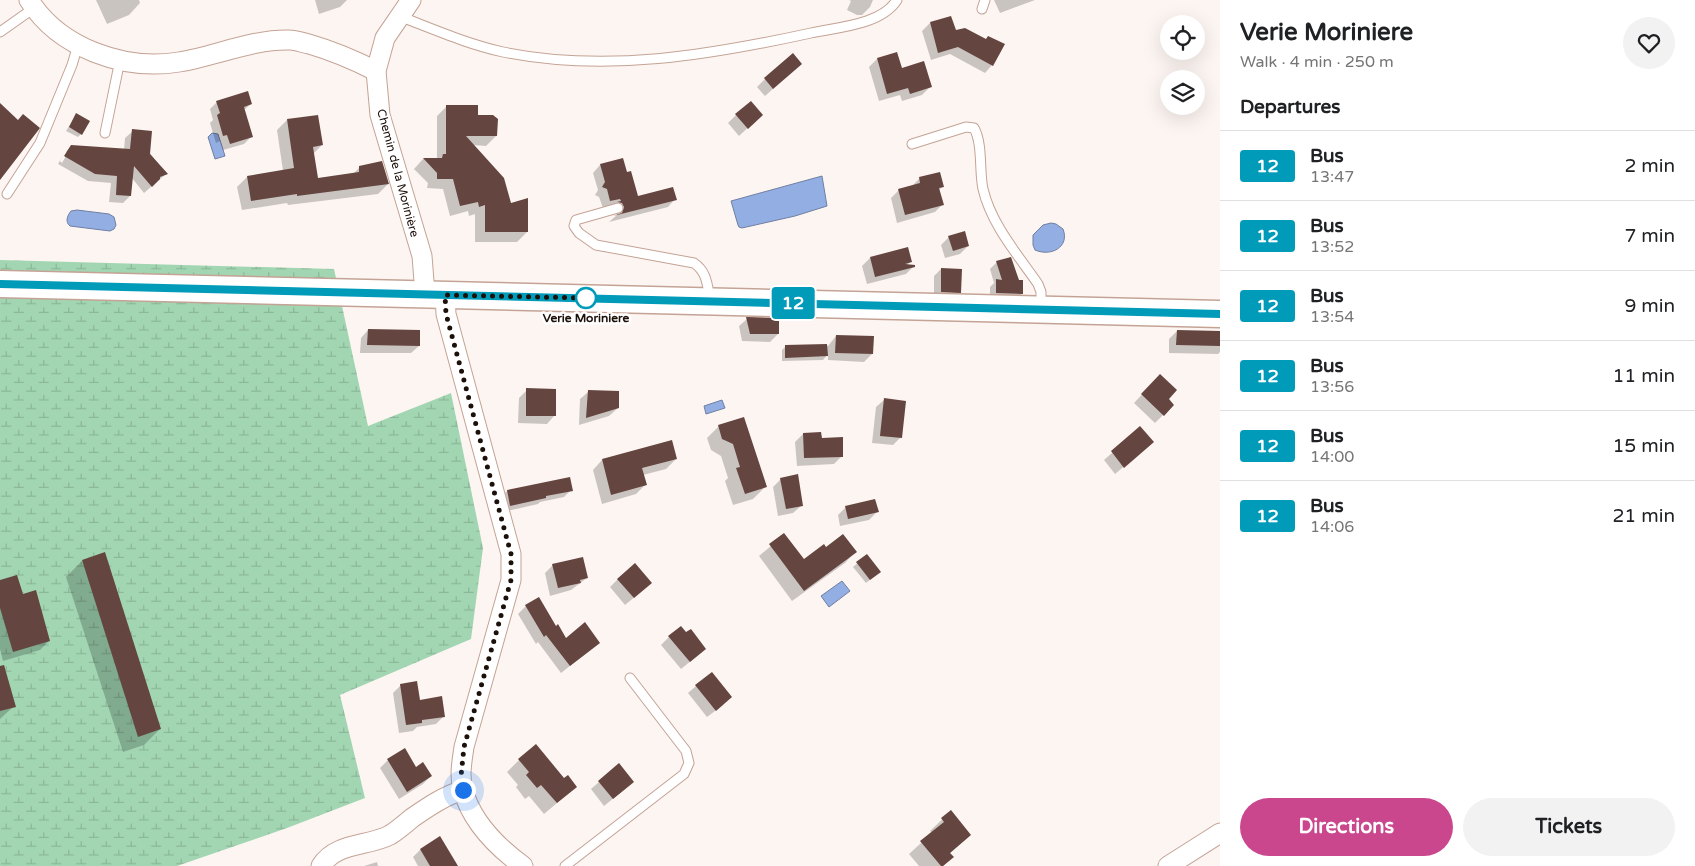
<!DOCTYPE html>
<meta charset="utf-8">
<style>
body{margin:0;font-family:"Varela Round",sans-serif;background:#f2f2f2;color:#202124;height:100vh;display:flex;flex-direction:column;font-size:19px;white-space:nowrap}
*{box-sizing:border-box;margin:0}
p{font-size:16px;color:#757577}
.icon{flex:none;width:28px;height:28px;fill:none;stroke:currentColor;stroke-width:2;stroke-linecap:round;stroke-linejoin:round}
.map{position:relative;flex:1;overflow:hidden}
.details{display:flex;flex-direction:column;background:#fff;width:475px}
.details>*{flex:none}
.badge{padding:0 10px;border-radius:4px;font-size:18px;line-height:32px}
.controls{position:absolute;left:1160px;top:15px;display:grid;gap:10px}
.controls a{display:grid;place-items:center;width:45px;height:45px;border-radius:50%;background:#fff;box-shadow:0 5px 20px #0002;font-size:25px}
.you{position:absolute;width:25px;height:25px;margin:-12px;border:4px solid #fff;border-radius:50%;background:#1a73e8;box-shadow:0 0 0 8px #1a73e833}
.map>.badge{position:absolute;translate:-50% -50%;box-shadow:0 0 0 2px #fff}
h2{padding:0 20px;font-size:19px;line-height:45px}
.round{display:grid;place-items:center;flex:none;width:52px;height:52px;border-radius:26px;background:#f2f2f2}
.summary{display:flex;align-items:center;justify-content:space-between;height:85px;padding:0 20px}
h1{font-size:24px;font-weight:700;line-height:38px}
.action{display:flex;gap:10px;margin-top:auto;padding:10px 20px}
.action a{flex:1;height:58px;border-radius:30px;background:#ca478e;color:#fff;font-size:20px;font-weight:700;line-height:58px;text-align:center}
.action a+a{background:#f2f2f2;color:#202124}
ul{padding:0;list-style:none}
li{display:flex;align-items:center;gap:15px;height:70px;padding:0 20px;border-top:1px solid #e0e0e0}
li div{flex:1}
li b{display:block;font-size:19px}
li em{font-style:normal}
li .badge{min-width:55px;font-weight:700;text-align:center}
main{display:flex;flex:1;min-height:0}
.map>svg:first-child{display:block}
.wetland{fill:url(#wetland-marsh)}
.water{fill:#93aee3;stroke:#6f7fa2}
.shadow{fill:#0003}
.building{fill:#64453f}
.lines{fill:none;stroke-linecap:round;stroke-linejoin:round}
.service-casing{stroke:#c4a395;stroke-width:11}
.minor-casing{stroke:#c4a395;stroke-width:21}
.secondary-casing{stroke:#c4a395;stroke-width:29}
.service{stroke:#fff;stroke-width:9}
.minor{stroke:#fff;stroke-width:19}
.secondary{stroke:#fff;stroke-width:26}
.line-casing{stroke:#fff;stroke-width:11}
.line{stroke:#009bb9;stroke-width:8}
.walk{stroke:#1c100b;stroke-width:5;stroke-dasharray:0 9}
.stop-dot{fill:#fff;stroke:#009bb9;stroke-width:2.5}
.labels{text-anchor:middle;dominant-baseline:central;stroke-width:5;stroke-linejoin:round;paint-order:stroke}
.street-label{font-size:12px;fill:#1c100b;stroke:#fff}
.stop-label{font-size:12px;font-weight:bold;fill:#1c100b;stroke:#fff}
</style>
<main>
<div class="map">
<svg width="1220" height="866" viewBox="0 0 1220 866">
<defs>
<pattern id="wetland-marsh" width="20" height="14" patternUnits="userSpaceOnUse" patternTransform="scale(1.25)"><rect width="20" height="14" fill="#a2d6b2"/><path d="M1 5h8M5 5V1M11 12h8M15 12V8" fill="none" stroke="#8bb798"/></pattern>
</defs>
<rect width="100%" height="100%" fill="#fdf5f2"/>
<polygon class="wetland" points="0,260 334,269 368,426 451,393 483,548 471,639 340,695 365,798 287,828 177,866 0,866"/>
<g class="water">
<polygon points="212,133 218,134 225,156 215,159 208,137"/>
<polygon points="822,176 827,206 795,216 742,228 739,227 738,225 731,201"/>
<path d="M77 210 109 214 114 217 116 225 114 229 110 231 70 226C65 222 67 216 71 211Z"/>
<path d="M1051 223 1056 224 1063 229C1070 247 1051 257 1035 250L1033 245V235L1043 225Z"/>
<polygon points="722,400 725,408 706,414 704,406"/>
<polygon points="842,581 850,591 829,607 821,596"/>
</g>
<g class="shadow">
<polygon points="96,0 139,0 140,3 129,15 107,24"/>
<polygon points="315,0 347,0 340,7 319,14"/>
<polygon points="849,0 873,0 870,7 862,15 857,15 847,10 851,1"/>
<polygon points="994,0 1035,0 1000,13"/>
<polygon points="951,18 955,32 992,65 985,73 950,54 931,60 922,31 930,23"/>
<polygon points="896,54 901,69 930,87 922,95 902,101 900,95 879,101 869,67 877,59"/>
<polygon points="792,72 765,96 757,87 765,79"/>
<polygon points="217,102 251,104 244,110 252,136 244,144 223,150 220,141 216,143 210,123 213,120 210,109"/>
<polygon points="447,106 476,116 496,136 486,146 473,145 527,232 517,242 475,242 475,214 469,216 468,211 450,216 443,189 427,188 428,183 414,169 423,159 437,159 437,116"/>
<polygon points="76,115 81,134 78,137 66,131"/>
<polygon points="736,115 753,123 739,136 728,123"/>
<polygon points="317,116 322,145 313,154 317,179 353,174 359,168 388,184 378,194 288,205 287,203 242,210 237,187 247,177 283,171 277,130 287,120"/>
<polygon points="133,131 166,174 144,193 132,178 130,196 123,203 109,202 111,183 88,181 58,164 65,152 60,161 62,163 68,152 66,152 71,146 124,150 125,138"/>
<polygon points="622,159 626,173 637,198 675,199 668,207 609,222 617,215 614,210 603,208 599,197 595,195 598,190 593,173 600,165"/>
<polygon points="920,178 942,187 939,190 943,204 935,212 897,223 891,198 899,190 912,186"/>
<polygon points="949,237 968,246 960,254 945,258 941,245"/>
<polygon points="870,258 910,262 907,265 914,266 906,274 867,284 862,266"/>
<polygon points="997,262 1018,281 1022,294 1015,300 990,300 990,287 994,283 990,269"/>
<polygon points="941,269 960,292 952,300 934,299 934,276"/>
<polygon points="747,319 778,334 770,342 742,341 739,326"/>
<polygon points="368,330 419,346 411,353 360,353 361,338"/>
<polygon points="1177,331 1220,332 1220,352 1218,354 1169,353 1169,339"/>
<polygon points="836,336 872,354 864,362 828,360 828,354 823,360 782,361 782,350 786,346 828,346"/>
<polygon points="1160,375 1167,399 1173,405 1155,423 1134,403"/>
<polygon points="527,390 554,416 547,424 518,423 519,398"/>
<polygon points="588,392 618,408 609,416 579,425 580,399"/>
<polygon points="884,400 901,437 893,445 872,443 876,407"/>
<polygon points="743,419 765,487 753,499 733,505 725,481 728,478 721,456 711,450 707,438 719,426"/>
<polygon points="1140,428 1153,442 1115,474 1104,460"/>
<polygon points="803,434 820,440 842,456 834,464 797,466 795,442"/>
<polygon points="671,442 676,459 666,469 643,475 645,485 636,494 602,504 593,470 602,460"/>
<polygon points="569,479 571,490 564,497 540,502 538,504 503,512 500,498 507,491"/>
<polygon points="781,479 801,506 793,513 778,516 773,487"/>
<polygon points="846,507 877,512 869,520 840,526 838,515"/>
<polygon points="784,535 804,561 826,549 855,552 845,563 792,601 759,556"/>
<polygon points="867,555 876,575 866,583 853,567"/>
<polygon points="82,561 160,729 144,745 123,752 66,577"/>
<polygon points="553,565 587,578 571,590 550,596 545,573"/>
<polygon points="618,579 642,591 625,605 610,587"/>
<polygon points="0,581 22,596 49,641 40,650 3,661 0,649"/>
<polygon points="526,606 555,627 565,639 599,643 561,673 538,642 536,644 518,614"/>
<polygon points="669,637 697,656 681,669 661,645"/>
<polygon points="711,673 723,705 707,717 688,693"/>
<polygon points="0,679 14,706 0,719"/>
<polygon points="401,685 419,701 444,716 436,724 417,727 413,731 399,733 393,693"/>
<polygon points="404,750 415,768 431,776 423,784 399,799 380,768 388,760"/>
<polygon points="519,760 563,780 576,787 544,814 529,796 525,799 516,787 518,785 507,772"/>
<polygon points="599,782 625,789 604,806 591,789"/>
<polygon points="951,811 970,835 949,854 952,857 943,866 919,866 909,854 932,833 930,831"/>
<polygon points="439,838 457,866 418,866 413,857 420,850"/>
<polygon points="377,862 378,866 364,866"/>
</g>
<g class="building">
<polygon points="951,16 956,30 965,28 986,39 988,36 1005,44 993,66 958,47 938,53 930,22"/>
<polygon points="897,52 902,68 924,61 932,87 910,94 908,88 887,94 877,58"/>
<polygon points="793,53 802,64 773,89 764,78"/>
<polygon points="248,91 252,104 244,107 253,137 230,144 227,135 223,136 217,115 220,113 216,101"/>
<polygon points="751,101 763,115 748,129 735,114"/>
<polygon points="0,103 18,120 23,114 40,128 0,180"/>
<polygon points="446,105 478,105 478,115 493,115 498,119 497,136 466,136 504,178 511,203 528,198 528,232 485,232 485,205 479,207 478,202 460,206 453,179 437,179 437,173 423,158 442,158 443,154 446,154"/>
<polygon points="76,113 90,121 82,135 69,127"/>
<polygon points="318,115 323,145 313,147 318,178 359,172 359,166 382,161 389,184 297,196 297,194 251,201 247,176 294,168 287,119"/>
<polygon points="132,129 152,131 150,154 168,174 160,177 160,179 152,187 134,166 131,196 116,195 117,176 95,174 64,156 71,145 130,149"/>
<polygon points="623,158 627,172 631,171 638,196 673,187 677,200 613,216 622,213 624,207 622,203 617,202 621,201 620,199 610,201 607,189 602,187 605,182 600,164"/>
<polygon points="940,172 944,187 939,188 944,205 905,215 898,189 920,183 919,177"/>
<polygon points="965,231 969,246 953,251 948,236"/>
<polygon points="908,247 912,262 905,264 915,265 915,267 875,277 870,257"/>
<polygon points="1011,257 1019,280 1023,280 1023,294 996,293 996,279 1002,280 996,261"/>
<polygon points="941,268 962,269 961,293 941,292"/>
<polygon points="746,317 779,318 779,334 750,334"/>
<polygon points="368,329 420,330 420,346 367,345"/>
<polygon points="1177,330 1220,331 1220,346 1176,345"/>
<polygon points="836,335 874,336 873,354 835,353"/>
<polygon points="827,344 828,356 785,358 785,345"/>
<polygon points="1160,374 1177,390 1169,399 1174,405 1164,416 1141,394"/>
<polygon points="526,388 556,389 556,416 526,416"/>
<polygon points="588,390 619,391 619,408 586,418"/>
<polygon points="884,398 906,401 902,438 880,436"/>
<polygon points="744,417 767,487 745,494 736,468 740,467 733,444 722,439 718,425"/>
<polygon points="1140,426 1154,442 1124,468 1111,451"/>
<polygon points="821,432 822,438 843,437 843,457 804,458 803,433"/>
<polygon points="672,440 677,459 642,468 647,485 611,495 602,459"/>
<polygon points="798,474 803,506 786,509 780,478"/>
<polygon points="570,477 573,491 546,496 546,498 510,506 507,490"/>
<polygon points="875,499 879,512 848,519 845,506"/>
<polygon points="784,533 804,559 824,544 826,547 843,534 857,552 804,591 769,544"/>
<polygon points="105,552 161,729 138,737 82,560"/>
<polygon points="867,554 881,572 870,580 856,562"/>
<polygon points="583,557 588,578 580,580 581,583 558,588 552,564"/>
<polygon points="635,563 652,583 634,598 617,579"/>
<polygon points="17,575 23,594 36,590 50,641 13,652 0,608 0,580"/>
<polygon points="539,597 556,626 558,624 566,638 585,622 600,643 570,666 546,635 544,637 525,605"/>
<polygon points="681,626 686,632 691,629 706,649 690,662 668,636"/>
<polygon points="4,665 16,707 0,711 0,666"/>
<polygon points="712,672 732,697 716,711 695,685"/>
<polygon points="417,681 420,700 442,696 445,717 422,720 422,723 406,725 400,684"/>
<polygon points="536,744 564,778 568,775 577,787 557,803 541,785 537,788 526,775 529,772 518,759"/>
<polygon points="405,748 416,767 423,762 432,776 407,792 387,759"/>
<polygon points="619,763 634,782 613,799 598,781"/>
<polygon points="951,810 971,835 950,853 954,857 943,866 941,866 920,841 944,822 941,818"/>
<polygon points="440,836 458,866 430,866 420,849"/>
</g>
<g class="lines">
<defs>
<g id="service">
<polyline points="982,9 985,0"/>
<path d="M399 16C433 29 467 44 503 52 606 73 710 55 811 33 838 27 881 25 897 0"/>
<polyline points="0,32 34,8"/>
<polyline points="105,133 120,60"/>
<path d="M912 144 966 127 974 128C983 144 979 171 983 189 991 224 1018 255 1038 284L1041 292V309"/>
<polyline points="7,194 40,143 72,65 78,45"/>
<path d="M618 208 576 220 574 226 579 233 596 245 694 263C707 272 707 284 710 299"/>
<polyline points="565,866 684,774 689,763 686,751 630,678"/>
</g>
<g id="minor">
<path d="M29 0C59 48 124 71 179 62 216 56 252 39 290 40 296 40 303 43 309 44 333 51 354 60 376 71"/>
<polyline points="411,0 385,38 376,71 380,115 422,256 425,294"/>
<path d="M445 295 446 314 511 554V580L464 747C462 761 459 776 463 790 472 823 497 847 523 866"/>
<path d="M321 866C336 842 367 847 390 835 398 830 405 824 412 818 428 807 444 796 463 790"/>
<polyline points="1168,866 1220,833"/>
</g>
<polyline id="secondary" points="0,284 1220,314"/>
</defs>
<use href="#service" class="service-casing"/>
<use href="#minor" class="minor-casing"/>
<use href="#secondary" class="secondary-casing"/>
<use href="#service" class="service"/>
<use href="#minor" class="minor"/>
<use href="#secondary" class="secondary"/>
</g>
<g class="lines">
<defs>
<polyline id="line" points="0,284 1220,314"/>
</defs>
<use href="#line" class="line-casing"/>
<use href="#line" class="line"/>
<polyline class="walk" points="463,790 461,776 464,747 511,580 511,554 446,314 445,295 586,298"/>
</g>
<circle class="stop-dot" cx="586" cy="298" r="10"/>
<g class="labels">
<g class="street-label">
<text transform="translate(398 173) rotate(75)">Chemin de la Morinière</text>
</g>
<g class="stop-label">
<text x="586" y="318">Verie Moriniere</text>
</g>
</g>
</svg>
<div class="controls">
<a><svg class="icon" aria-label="locate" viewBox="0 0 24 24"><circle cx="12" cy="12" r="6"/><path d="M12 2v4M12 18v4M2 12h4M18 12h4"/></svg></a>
<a><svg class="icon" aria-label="layers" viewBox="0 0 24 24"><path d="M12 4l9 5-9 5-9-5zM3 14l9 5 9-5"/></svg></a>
</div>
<div class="you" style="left:463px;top:790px"></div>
<b class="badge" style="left:793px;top:303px;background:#009bb9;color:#fff">12</b>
</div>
<section class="details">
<div class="summary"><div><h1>Verie Moriniere</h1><p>Walk · 4 min · 250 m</p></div><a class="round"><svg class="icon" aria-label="heart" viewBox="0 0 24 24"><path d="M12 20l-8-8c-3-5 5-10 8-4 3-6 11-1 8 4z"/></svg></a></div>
<h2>Departures</h2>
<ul>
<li><span class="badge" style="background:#009bb9;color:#fff">12</span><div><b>Bus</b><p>13:47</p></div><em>2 min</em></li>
<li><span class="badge" style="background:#009bb9;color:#fff">12</span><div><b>Bus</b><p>13:52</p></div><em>7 min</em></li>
<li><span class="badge" style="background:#009bb9;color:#fff">12</span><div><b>Bus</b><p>13:54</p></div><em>9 min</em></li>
<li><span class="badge" style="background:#009bb9;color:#fff">12</span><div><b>Bus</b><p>13:56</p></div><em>11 min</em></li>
<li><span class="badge" style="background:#009bb9;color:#fff">12</span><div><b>Bus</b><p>14:00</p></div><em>15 min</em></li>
<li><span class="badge" style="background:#009bb9;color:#fff">12</span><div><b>Bus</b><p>14:06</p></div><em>21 min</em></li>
</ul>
<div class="action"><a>Directions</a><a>Tickets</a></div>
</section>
</main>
